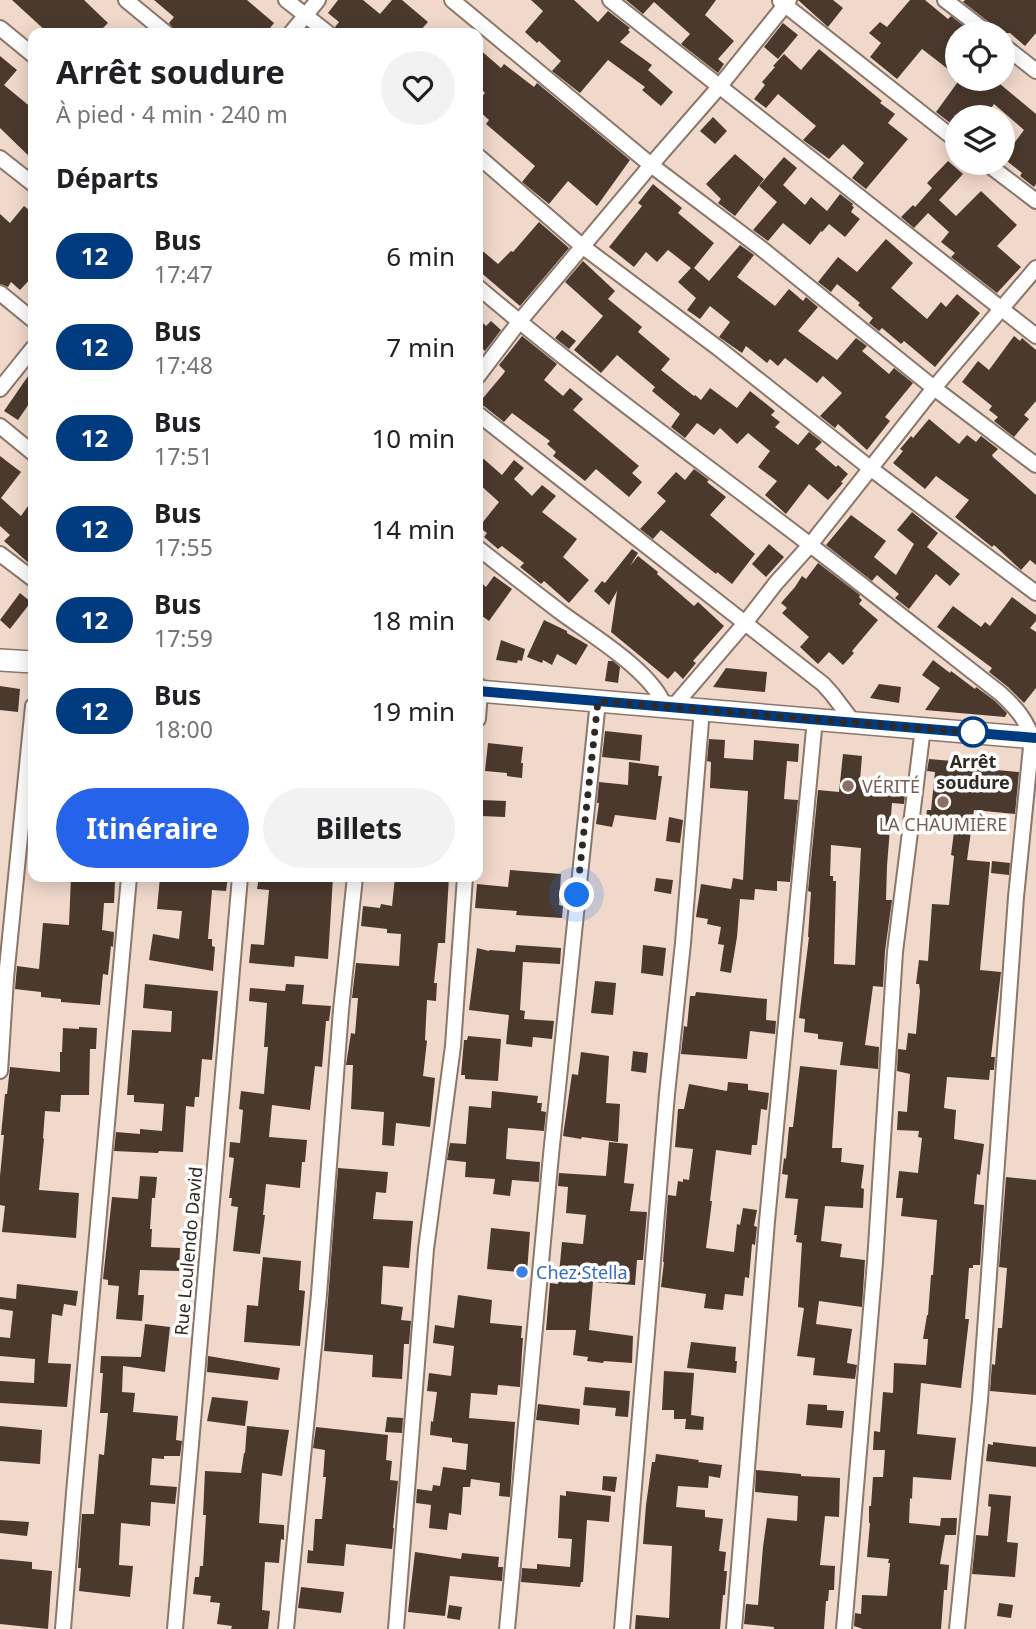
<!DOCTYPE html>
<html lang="fr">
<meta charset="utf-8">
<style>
body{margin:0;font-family:"Noto Sans",sans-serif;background:#f2f2f2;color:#202124;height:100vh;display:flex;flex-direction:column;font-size:26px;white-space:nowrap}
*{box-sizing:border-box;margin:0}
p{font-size:23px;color:#757577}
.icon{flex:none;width:38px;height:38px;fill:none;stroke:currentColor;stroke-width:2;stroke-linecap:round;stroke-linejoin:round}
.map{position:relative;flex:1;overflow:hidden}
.panel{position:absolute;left:28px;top:28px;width:455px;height:854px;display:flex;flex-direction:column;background:#fff;border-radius:14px;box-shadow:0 4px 18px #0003}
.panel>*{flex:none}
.badge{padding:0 14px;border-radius:23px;font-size:24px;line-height:46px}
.fabs{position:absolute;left:945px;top:21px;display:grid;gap:14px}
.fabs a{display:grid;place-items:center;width:70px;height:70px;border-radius:50%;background:#fff;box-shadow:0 4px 18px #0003;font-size:35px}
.you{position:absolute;width:35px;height:35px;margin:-18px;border:5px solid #fff;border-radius:50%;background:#1a73e8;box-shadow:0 0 0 10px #1a73e833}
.map>.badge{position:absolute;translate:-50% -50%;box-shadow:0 0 0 4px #fff}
h2{padding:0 28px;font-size:26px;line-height:63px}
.round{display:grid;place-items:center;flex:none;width:74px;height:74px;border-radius:37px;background:#f2f2f2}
.overview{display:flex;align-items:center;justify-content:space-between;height:119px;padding:0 28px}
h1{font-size:33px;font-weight:700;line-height:52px}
.action{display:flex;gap:14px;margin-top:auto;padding:14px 28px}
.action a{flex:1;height:80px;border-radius:42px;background:#2563eb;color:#fff;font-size:28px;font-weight:700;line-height:80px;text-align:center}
.action a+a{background:#f2f2f2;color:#202124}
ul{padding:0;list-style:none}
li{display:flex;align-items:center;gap:21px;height:91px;padding:0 28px}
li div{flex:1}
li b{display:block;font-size:26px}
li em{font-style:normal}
li .badge{min-width:77px;font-weight:700;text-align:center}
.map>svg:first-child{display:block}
.building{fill:#4b392e;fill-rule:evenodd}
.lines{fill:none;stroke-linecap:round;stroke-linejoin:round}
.minor-casing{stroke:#8b766a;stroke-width:18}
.secondary-casing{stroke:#8b766a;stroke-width:24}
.minor{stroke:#fff;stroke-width:14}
.secondary{stroke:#fff;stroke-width:21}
.line-casing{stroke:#fff;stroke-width:16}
.line{stroke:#003b80;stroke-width:10}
.walk{stroke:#312923;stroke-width:7;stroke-dasharray:0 12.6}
.stop-dot{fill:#fff;stroke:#003b80;stroke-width:3.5}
.education-dot{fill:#8d6e63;stroke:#fff;stroke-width:2.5}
.shop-dot{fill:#3f7fe0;stroke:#fff;stroke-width:2.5}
.labels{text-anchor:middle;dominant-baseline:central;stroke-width:7;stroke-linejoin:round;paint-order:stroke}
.stop-label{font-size:18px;font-weight:bold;fill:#312923;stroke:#fff}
.education-label{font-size:18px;fill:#785e54;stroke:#fff;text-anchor:start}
.street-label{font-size:18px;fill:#312923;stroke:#fff}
.shop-label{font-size:18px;fill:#366cbe;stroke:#fff;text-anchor:start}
</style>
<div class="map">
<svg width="1036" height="1629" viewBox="0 0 1036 1629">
<rect width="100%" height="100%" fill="#f0d9cb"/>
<g class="building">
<polygon points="12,0 84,0 108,23 98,33 48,33"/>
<polygon points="154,0 247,0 274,23 266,33 176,33 169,23 174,17"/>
<polygon points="338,0 363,0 380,14 392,0 402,0 428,22 418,33 337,33 335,27 339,22 328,13"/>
<polygon points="531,0 574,0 598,22 608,11 630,28 628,30 630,32 620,42 652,65 648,70 673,92 661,106 642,90 645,87 608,60 580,93 552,71 561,61 539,41 537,43 525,32 543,11"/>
<polygon points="626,0 716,0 705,15 734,41 718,59 724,64 718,73 681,44 690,34 654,2 643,14"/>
<polygon points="798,0 833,0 843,8 828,27"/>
<polygon points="910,0 925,0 948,19 951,16 973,33 957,33 957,76 922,49 897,79 870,57 881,43 869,33 880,22 887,27"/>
<polygon points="965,0 1036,0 1036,33 1025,46 1010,33 998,33 994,26 963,2"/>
<polygon points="783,23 798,35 778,59 764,47"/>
<polygon points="478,48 501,68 504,64 534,87 537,83 630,160 597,206 568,181 549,204 522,182 535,166 486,124 489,120 478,110 478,101 485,93 478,86"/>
<polygon points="819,49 882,101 880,103 895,114 888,123 908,139 866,189 852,178 864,163 843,144 829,159 803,140 816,126 778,94 766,108 754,99 765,85 762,82 775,67 773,66 784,54 801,70"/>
<polygon points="0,56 17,70 4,85 33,109 33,160 0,128"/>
<polygon points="960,79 994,79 1036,114 1036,184 1034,187 1020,176 1022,173 1003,158 1024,130 994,104 987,114 983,111 978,117 957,117 957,128 936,112"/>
<polygon points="713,117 727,131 715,144 700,131"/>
<polygon points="735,154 764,179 735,216 718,203 721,199 706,184"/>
<polygon points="784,157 797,168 783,185 805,205 811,197 827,211 840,194 853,204 852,206 854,207 851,212 860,219 845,237 829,224 822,232 821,231 810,245 783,223 768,241 753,230 777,202 759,186"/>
<polygon points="948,161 963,174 939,200 956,216 981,191 1017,225 997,246 1021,267 997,293 951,257 955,253 941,242 949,232 928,213 914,228 901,217 913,205 915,207 932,188 927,183"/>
<polygon points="653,184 682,208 678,213 714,243 694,268 709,281 740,245 754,255 737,277 775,306 789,289 803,301 806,297 818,307 798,331 837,360 856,338 867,346 862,351 889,374 894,368 913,383 885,417 890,421 867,450 838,424 835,428 820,416 842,393 823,376 817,383 785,358 778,366 770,359 767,363 746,346 742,353 719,337 730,322 710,306 700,319 687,310 696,298 678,282 691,268 668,250 657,262 646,252 634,267 609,247 642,206 638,203"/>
<polygon points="24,206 33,213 33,276 20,290 11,282 8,287 0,284 0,214 10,223"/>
<polygon points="539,222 569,248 520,306 478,270 478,247 498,264 511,251 513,252"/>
<polygon points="886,239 913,263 891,288 927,319 941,302 946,307 957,294 980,313 935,367 904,341 901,344 882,328 879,331 869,323 873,318 858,305 860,303 837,284 831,292 818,282 838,257 857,272"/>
<polygon points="583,261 615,291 608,299 642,327 638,332 670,359 661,370 694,396 695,395 701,400 710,388 737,408 750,391 775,411 771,415 780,422 775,427 798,445 809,432 822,442 815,449 836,467 838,465 848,474 841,482 843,483 828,500 809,484 786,514 765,495 777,481 758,467 770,451 748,433 737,444 720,428 714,435 697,423 685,438 671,427 680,414 652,391 655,387 617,355 601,373 574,350 603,316 565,282"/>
<polygon points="478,318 486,326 491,321 501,330 485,351 478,345"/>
<polygon points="562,330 576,341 569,349 555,338"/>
<polygon points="522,336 557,364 544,380 563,396 570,388 583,399 573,410 639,466 632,473 642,482 629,497 596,469 585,481 553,456 556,452 547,444 550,441 512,413 504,422 484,406 478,404 504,373 505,371 499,365"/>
<polygon points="1014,336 1020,341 1022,338 1036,350 1036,401 1024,415 1029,419 1014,437 994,421 998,417 989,410 992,406 962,382 978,361 989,370"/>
<polygon points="33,369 33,398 18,420 4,411"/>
<polygon points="929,419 959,444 967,435 976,442 981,436 998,449 992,455 993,457 1036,495 1036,565 1030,560 1021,570 994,545 992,547 955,517 969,500 936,476 925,489 893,463 903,451 900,449 911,436 913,438"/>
<polygon points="478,454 502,475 514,460 524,468 514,479 532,496 542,485 556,496 542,512 577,539 563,557 589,580 569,603 544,581 541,584 520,567 524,563 502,546 498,549 484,537 487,533 479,527 499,502 478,483"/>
<polygon points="0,456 21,472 1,498 21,516 33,499 33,567 4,541 10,535 0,526"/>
<polygon points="694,469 709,480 707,482 726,497 710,515 755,554 732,584 717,572 716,574 661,530 653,539 640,529 666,501 657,493 676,472 685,480"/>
<polygon points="912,512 938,533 927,547 960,574 950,586 936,574 909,609 895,598 899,594 877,575 872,581 826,545 851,515 886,541 874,557 896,575 914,544 897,530"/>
<polygon points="769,544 784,557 766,577 752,564"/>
<polygon points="632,549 638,553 630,566 638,556 658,572 657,574 694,606 698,602 724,626 693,661 696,663 683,679 675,671 668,679 611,632 617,591 609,605 594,591 602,581 605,583"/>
<polygon points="818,563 860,595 859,597 862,600 859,604 878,620 852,651 854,653 843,665 829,652 818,664 800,647 809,637 782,613 787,608 781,603 795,587 802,576 806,579"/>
<polygon points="494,576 512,589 489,621 478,613 478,580 486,587"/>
<polygon points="20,593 31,602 10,629 0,620"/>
<polygon points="1012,597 1036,615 1036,621 1030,628 1036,632 1036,688 1024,703 1008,687 989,672 992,668 937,627 953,606 981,627 985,622 990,626"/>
<polygon points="544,620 567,631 567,633 588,645 576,665 557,654 552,665 543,660 542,663 527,657"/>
<polygon points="501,640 525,649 522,661 518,660 517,663 496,660"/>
<polygon points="933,660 950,673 951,671 975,689 976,687 995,701 1007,713 1005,717 925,710 940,688 922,675"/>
<polygon points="608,661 613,661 620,667 618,683 605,681"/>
<polygon points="726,668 767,672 765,692 713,687"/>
<polygon points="879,684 901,687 899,703 870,698"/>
<polygon points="0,686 20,689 18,712 0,710"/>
<polygon points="605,731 642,735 640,761 602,757"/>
<polygon points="709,739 725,740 724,758 753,760 754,740 799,744 798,762 787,761 784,799 798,800 790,882 777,881 777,891 755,889 754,900 740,899 737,937 731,973 720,971 724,945 718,944 721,927 707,924 708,919 696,917 701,884 731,889 733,878 743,880 748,791 710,788 711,762 707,761"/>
<polygon points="488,743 523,747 521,763 523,763 522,778 507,776 507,773 485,771"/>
<path d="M843 754 862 756 860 780 893 783V786L906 787 904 804 892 803 887 866 886 900H892L885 951 883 987 873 986 865 1045 879 1047 878 1069 840 1065 843 1042 818 1039V1034L804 1032 805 1019 799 1018 809 937H808L811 892 808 891 818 790 839 792ZM831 845 861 848 855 965 834 964 836 881H833V876H830Z"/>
<polygon points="929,759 976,763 976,768 1019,772 1015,814 974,810 967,860 990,862 980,970 1001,972 991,1057 995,1057 994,1070 990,1070 989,1080 947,1077 944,1108 956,1110 954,1139 984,1144 980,1175 977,1174 974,1204 984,1205 980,1265 973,1265 973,1268 969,1268 965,1319 969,1319 961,1388 921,1383 917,1434 956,1438 951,1480 913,1477 912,1499 910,1498 909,1523 940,1526 941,1518 957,1518 956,1535 945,1535 940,1564 949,1565 947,1590 944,1590 941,1629 863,1629 854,1626 855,1613 861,1614 862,1595 887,1596 890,1563 888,1563 889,1559 867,1557 870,1523 869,1523 869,1506 871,1506 873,1477 883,1477 885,1450 873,1450 874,1431 880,1432 883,1392 893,1393 894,1363 926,1365 928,1339 923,1339 927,1315 928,1315 931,1275 933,1275 937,1220 901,1216 903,1198 896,1198 899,1171 918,1173 922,1138 918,1137 919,1131 897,1130 898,1111 907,1112 910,1074 897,1071 898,1049 906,1050 908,1033 916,1034 920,991 919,984 916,984 919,960 928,961 932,904 949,905 954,856 951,855 954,832 924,829 927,810 931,810 935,772 927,771"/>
<polygon points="629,762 659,766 658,776 662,776 656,820 615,815 612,827 596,824 599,803 597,803 599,782 628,785"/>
<polygon points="482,800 506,801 505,817 481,816"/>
<polygon points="669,817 683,820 680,843 666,841"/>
<polygon points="992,861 1010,863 1009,875 991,873"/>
<polygon points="510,870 561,874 559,905 563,906 562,918 516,915 517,911 475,908 477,884 508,887"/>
<polygon points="71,877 109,877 109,880 115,881 114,903 104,903 102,930 114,932 113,947 111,946 108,975 103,974 100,1005 61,1002 61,999 41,997 41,992 15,989 17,966 39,969 43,923 69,925"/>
<polygon points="160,877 228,877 226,891 212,890 208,939 212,939 212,946 215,947 213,971 149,960 153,934 179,939 182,911 157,909"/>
<polygon points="259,877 333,877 328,959 295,956 294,967 249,963 251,944 264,945 269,890 257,889"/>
<polygon points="395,877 449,877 445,943 438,943 434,983 437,983 436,1001 427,1000 425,1040 427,1041 423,1076 435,1078 430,1127 396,1123 394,1146 382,1145 384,1112 351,1109 353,1065 346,1065 351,1033 355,1034 358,998 352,998 356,963 399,966 401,934 387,933 387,929 361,926 363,906 380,908 381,904 392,906"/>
<polygon points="656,878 673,880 671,894 654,891"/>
<polygon points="516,945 561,948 560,964 523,962 520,1010 525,1011 524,1019 554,1021 552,1039 533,1037 532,1047 506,1044 509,1015 469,1010 477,948 489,951 489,950 515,952"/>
<polygon points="643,945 666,948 663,976 641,973"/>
<polygon points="595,981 616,983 613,1015 591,1013"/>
<polygon points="145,984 218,991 212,1060 202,1059 199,1097 195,1097 194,1107 186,1106 183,1152 159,1151 158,1153 114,1151 116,1132 140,1134 140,1129 162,1131 164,1104 134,1102 134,1095 127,1095 132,1030 171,1032 172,1011 143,1008"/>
<polygon points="286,984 304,985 302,1004 331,1006 329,1021 326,1021 322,1067 315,1066 310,1110 272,1105 269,1137 307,1140 305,1162 302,1162 300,1188 266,1184 263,1215 265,1215 260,1254 233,1251 238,1207 231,1206 232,1198 229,1198 234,1158 229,1157 230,1142 240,1143 243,1110 239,1109 241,1091 264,1094 268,1047 264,1047 267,1003 249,1001 250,988 285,991"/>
<polygon points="696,992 767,999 766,1020 776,1021 775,1034 750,1031 747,1059 681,1054 684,1026 687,1027 690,996 695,996"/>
<polygon points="79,1027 97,1028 96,1049 90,1049 89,1095 61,1095 60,1112 45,1111 43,1138 44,1139 39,1190 79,1193 76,1238 2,1232 5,1206 0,1205 0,1176 4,1135 1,1135 5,1094 7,1094 10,1067 60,1072 60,1052 62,1052 63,1028 79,1029"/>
<polygon points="468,1036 501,1039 498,1081 465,1079 465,1075 461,1075 464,1040 467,1040"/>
<polygon points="633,1051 648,1053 646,1073 631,1071"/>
<polygon points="581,1052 609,1056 606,1103 620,1104 618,1142 582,1137 581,1139 563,1136 572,1074 578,1075"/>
<polygon points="800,1066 837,1070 832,1148 842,1148 841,1162 864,1165 861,1188 864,1189 863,1208 825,1206 821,1241 842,1244 840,1257 865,1260 862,1307 819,1301 816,1324 852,1329 847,1363 857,1365 855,1379 813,1375 815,1358 797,1356 804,1308 798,1307 802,1243 796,1242 797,1235 794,1235 798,1199 785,1198 788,1175 782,1174 784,1158 786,1159 789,1127 793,1127"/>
<polygon points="728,1082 748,1084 748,1090 769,1093 767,1110 761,1109 757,1145 752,1145 751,1155 716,1150 710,1201 712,1201 706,1248 734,1252 737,1224 740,1225 743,1208 757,1210 754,1226 757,1227 755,1245 752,1244 749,1278 745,1277 743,1296 725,1294 723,1310 704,1308 706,1294 661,1287 664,1262 663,1262 668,1195 676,1196 678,1181 683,1182 683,1179 689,1180 693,1149 675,1147 678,1109 684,1109 689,1084 727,1091"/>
<polygon points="492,1091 538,1096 537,1103 542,1103 541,1111 546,1112 544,1131 508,1128 506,1159 540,1162 539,1182 512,1180 510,1196 493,1194 495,1179 465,1177 466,1162 447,1160 450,1143 466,1144 469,1106 491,1108"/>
<polygon points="609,1142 628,1144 624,1183 634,1184 630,1211 647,1212 643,1260 637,1260 635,1285 593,1282 589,1330 633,1336 632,1363 604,1361 603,1363 587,1361 588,1357 573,1355 576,1330 546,1330 550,1283 558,1284 562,1242 583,1244 586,1215 566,1213 568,1187 558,1186 559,1173 606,1176"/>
<polygon points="338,1168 388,1172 386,1193 376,1192 373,1219 413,1221 409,1268 383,1266 381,1304 403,1307 401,1320 411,1321 409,1344 404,1344 402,1379 372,1377 373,1355 324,1351"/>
<polygon points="140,1176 157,1177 155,1198 152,1198 150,1229 152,1229 151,1247 180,1248 179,1271 140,1270 138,1295 144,1295 142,1321 116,1319 119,1286 108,1285 108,1280 103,1279 112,1197 138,1199"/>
<polygon points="1006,1177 1036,1180 1036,1395 990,1391 992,1364 995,1365 998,1328 1002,1328 1005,1293 1007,1268 999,1267"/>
<polygon points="491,1228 530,1232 527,1273 487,1269"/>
<polygon points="263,1257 301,1261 299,1290 305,1291 300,1346 244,1342 247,1305 258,1306"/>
<polygon points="17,1284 78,1291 76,1306 64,1304 62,1316 52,1314 48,1363 71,1364 67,1407 0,1403 0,1381 34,1383 35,1359 0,1356 0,1337 10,1338 13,1311 0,1309 0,1297 16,1299"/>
<polygon points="458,1295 492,1300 490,1323 522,1326 521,1338 523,1338 522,1352 520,1387 498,1385 497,1395 471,1393 469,1418 515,1422 510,1497 499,1496 500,1483 471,1479 470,1487 463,1487 461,1515 449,1513 447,1530 429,1528 431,1505 416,1503 417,1489 432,1491 433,1485 440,1486 443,1467 466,1470 468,1444 452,1442 452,1438 430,1435 431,1421 433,1422 437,1392 427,1391 429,1373 451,1376 454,1346 433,1343 435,1325 454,1328"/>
<polygon points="145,1324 170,1327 165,1372 123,1366 122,1392 135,1393 133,1412 178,1416 176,1440 182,1441 180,1456 164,1456 164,1459 152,1458 150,1485 177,1487 175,1504 151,1502 150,1526 121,1523 119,1565 133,1566 130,1597 79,1591 81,1568 78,1568 82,1514 94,1514 99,1454 104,1455 108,1413 100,1413 103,1373 100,1373 101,1356 141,1357"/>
<polygon points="691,1342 736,1347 735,1361 737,1361 736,1373 687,1368"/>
<polygon points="208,1356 280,1368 278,1380 207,1372"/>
<polygon points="664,1371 694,1373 691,1415 704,1417 703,1430 685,1429 686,1419 674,1419 674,1410 662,1410"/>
<polygon points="585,1387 630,1391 628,1417 615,1416 616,1408 583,1405"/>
<polygon points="212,1397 248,1401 245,1426 207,1421"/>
<polygon points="538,1404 580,1409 579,1425 536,1420"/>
<polygon points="808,1404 827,1405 827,1410 844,1411 842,1428 806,1425"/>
<polygon points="387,1417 403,1418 402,1433 385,1432"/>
<polygon points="0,1426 42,1430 40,1464 0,1461"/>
<polygon points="247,1426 289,1430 282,1476 262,1473 259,1523 284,1525 284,1540 281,1539 279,1563 265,1562 262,1610 270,1611 268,1629 231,1629 232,1626 217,1624 220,1603 210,1602 211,1596 193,1594 195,1577 199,1577 200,1566 203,1566 206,1515 203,1515 205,1471 241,1473 244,1453 245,1453"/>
<polygon points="316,1427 388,1435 386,1460 392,1461 390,1480 398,1481 393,1528 394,1528 392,1549 346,1544 344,1566 307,1563 308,1550 313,1551 315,1519 322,1519 326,1477 323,1477 325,1450 313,1448"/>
<polygon points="993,1442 1036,1447 1036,1467 986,1461 988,1444 993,1445"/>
<polygon points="656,1454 699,1460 698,1462 722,1465 720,1478 709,1476 708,1488 678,1486 676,1507 705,1510 705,1517 723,1519 719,1551 726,1552 724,1571 727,1571 725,1595 723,1595 720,1629 635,1629 636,1615 669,1618 672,1546 643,1544 646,1505 652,1462 655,1462"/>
<polygon points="756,1470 801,1474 801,1476 840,1478 839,1517 825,1516 820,1565 835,1566 834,1590 829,1590 828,1601 826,1601 824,1629 774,1629 774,1627 744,1624 746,1604 758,1605 763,1547 767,1518 797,1521 798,1496 755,1492"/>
<polygon points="603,1476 617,1477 615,1492 602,1490"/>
<polygon points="566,1491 611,1496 609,1522 587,1520 583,1582 581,1582 580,1587 521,1582 522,1568 537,1569 537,1564 570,1567 572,1539 558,1538 560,1495 566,1496"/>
<polygon points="989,1494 1011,1496 1007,1542 1018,1543 1015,1577 972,1574 976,1535 988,1536 991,1507 988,1506"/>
<polygon points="0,1520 29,1522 27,1536 0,1533"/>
<polygon points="415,1552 461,1559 462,1553 499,1557 498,1567 503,1567 502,1581 450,1576 445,1616 408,1612"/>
<polygon points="0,1559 32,1562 32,1569 52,1571 48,1629 0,1624"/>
<polygon points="301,1587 344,1592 341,1613 298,1608"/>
<polygon points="999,1603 1013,1605 1011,1618 997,1616"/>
<polygon points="449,1605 462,1607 460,1620 447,1618"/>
</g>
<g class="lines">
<defs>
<g id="minor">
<polyline points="126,0 166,33"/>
<polyline points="286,0 328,33"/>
<polyline points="452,0 651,165 762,249 934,388 1036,465"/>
<polyline points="610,0 1036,336"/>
<polyline points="945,0 988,33"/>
<polyline points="780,1 957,141"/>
<polyline points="0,28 33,55"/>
<polyline points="291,33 318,0"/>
<polyline points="1003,45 1036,71"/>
<polyline points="478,156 582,246 718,348 870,468 1036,593"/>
<polyline points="0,158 33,184"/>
<polyline points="986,163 1036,201"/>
<path d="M478 287C584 377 698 459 809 544 873 593 937 644 1001 694 1016 708 1025 718 1032 737L1016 897 980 1400 957 1629"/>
<polyline points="0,293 33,320"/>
<polyline points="478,376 519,322 651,165 719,87 789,0"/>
<polyline points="0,389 33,348"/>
<polyline points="478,414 823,684 832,694 854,723"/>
<polyline points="0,426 33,453"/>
<path d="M478 548C506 570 534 592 563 614 593 636 653 672 665 707"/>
<polyline points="0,554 33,579"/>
<polyline points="478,685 480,691 478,719"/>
<polyline points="673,707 745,623 776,583 810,545 934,388 1036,268"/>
<polyline points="0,1071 6,978 33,706"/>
<polyline points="63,1629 74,1493 129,877"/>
<polyline points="175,1629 240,877"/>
<polyline points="286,1629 319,1294 341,1010 355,877"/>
<polyline points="396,1629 426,1249 453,1046 465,877"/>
<polyline points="507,1629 551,1155 598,701"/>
<polyline points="622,1629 667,1094 683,943 702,709"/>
<polyline points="734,1629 767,1221 815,719"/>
<polyline points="844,1629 875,1262 895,952 923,728"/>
</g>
<g id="secondary">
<polyline points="0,660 33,662"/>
<polyline points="478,691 1036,738"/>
</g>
</defs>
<use href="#minor" class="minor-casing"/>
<use href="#secondary" class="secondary-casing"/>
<use href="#minor" class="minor"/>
<use href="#secondary" class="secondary"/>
</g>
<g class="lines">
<defs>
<polyline id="line" points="478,691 1036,738"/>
</defs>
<use href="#line" class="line-casing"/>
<use href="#line" class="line"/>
<polyline class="walk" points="577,895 598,701 977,733 973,732"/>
</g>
<circle class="stop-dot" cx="973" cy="732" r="14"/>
<g class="education-dot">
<circle cx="848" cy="786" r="7"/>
<circle cx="943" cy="802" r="7"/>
</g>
<circle class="shop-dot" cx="522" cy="1272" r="7"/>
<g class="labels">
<g class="stop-label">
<text x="973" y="761">Arrêt<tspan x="973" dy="21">soudure</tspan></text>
</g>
<g class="education-label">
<text x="862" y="786">VÉRITÉ</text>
<text x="943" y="824" text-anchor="middle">LA CHAUMIÈRE</text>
</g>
<g class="street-label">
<text transform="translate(188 1251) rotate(-85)">Rue Loulendo David</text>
</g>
<g class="shop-label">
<text x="536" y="1272">Chez Stella</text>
</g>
</g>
</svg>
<div class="fabs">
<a><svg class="icon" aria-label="locate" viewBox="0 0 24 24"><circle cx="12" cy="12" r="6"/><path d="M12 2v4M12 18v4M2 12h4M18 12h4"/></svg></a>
<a><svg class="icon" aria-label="layers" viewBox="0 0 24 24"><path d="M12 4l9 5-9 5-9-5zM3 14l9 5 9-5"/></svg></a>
</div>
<div class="you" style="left:577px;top:895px"></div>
<section class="panel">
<div class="overview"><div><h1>Arrêt soudure</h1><p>À pied · 4 min · 240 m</p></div><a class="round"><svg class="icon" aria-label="heart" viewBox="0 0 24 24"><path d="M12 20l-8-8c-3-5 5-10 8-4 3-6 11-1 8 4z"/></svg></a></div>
<h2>Départs</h2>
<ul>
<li><span class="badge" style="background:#003b80;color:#fff">12</span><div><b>Bus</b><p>17:47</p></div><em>6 min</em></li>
<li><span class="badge" style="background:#003b80;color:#fff">12</span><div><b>Bus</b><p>17:48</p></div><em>7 min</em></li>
<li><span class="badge" style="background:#003b80;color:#fff">12</span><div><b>Bus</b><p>17:51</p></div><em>10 min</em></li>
<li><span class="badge" style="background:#003b80;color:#fff">12</span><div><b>Bus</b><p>17:55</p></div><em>14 min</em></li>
<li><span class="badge" style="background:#003b80;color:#fff">12</span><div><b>Bus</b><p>17:59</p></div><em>18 min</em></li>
<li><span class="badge" style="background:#003b80;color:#fff">12</span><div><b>Bus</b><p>18:00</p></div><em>19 min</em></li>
</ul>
<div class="action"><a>Itinéraire</a><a>Billets</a></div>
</section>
</div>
